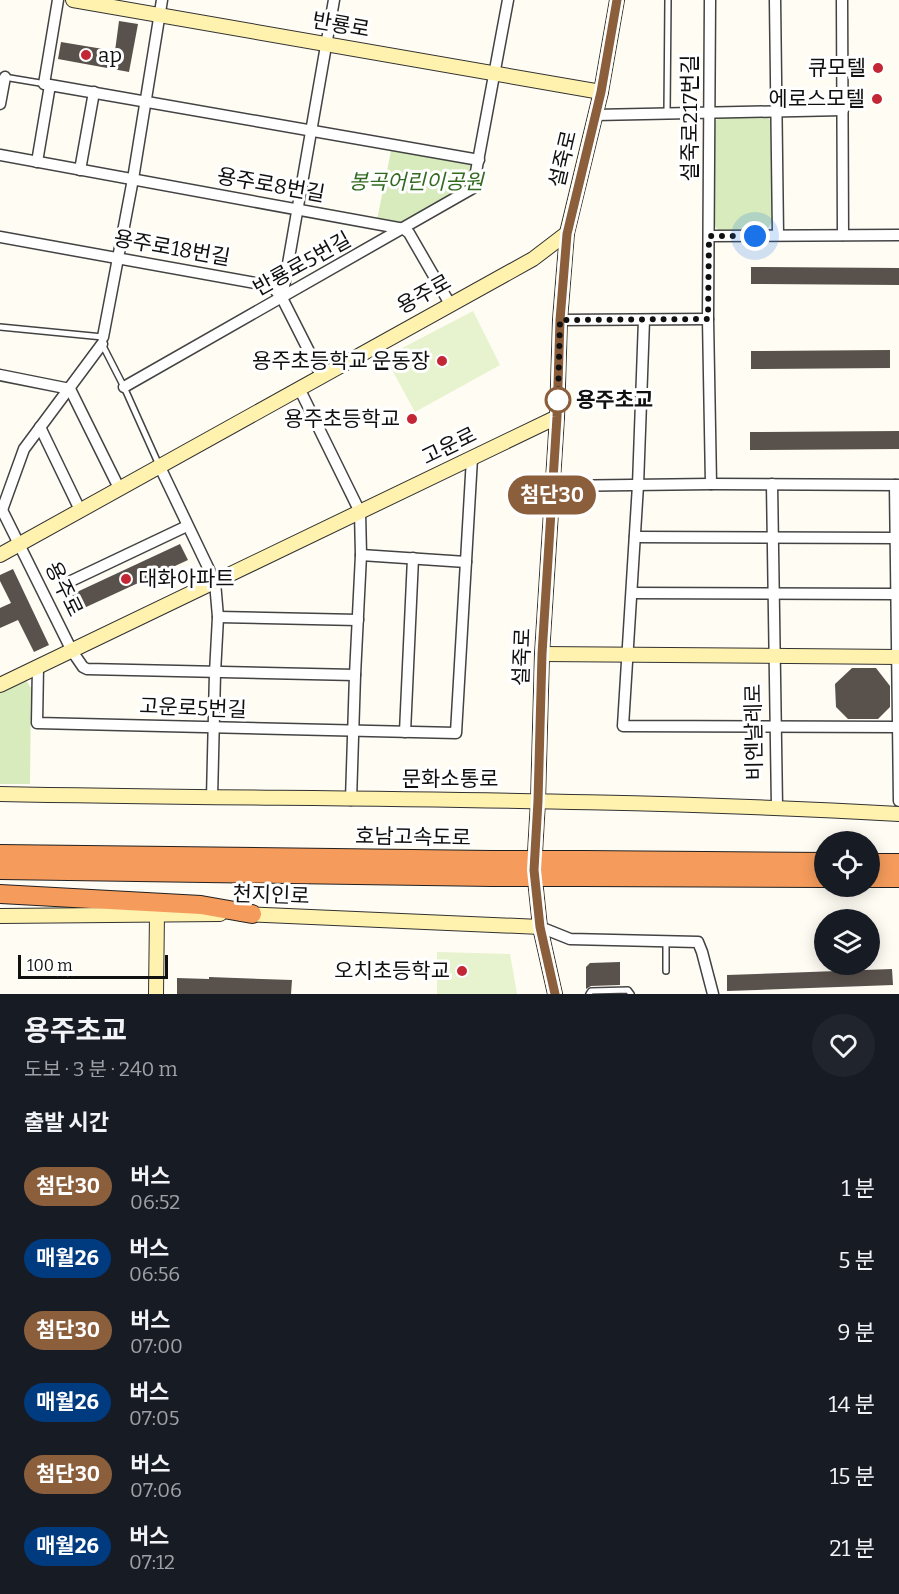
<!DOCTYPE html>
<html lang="ko">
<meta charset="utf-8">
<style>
body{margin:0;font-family:Bitter,"Noto Sans KR",serif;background:#20242c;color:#f1f3f6;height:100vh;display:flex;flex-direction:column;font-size:22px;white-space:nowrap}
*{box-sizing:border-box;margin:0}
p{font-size:20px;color:#9ea1a6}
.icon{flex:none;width:33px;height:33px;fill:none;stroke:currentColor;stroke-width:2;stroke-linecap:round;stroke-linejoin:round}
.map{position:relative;height:994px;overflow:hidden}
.sheet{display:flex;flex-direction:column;background:#171b24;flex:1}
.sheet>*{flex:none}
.badge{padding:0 12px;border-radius:20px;font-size:21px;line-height:39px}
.fabs{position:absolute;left:814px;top:831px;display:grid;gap:12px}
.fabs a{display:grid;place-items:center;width:66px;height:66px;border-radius:50%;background:#171b24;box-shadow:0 3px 15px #0003;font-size:30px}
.scale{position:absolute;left:18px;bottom:15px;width:150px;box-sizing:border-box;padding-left:6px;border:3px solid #101010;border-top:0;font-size:16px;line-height:21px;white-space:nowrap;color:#101010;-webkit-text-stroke:4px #fff;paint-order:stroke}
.you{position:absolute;width:30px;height:30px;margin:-15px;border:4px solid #fff;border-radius:50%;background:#1a73e8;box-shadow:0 0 0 9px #1a73e833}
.map>.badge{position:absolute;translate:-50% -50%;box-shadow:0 0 0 3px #fff}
h2{padding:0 24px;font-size:22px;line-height:54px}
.round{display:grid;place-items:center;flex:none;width:63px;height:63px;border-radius:32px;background:#20242c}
.headline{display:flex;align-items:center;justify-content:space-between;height:102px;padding:0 24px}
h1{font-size:28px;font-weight:700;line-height:45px}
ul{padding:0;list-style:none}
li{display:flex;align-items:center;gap:18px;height:72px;padding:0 24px}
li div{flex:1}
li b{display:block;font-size:22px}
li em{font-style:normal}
li .badge{min-width:66px;font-weight:700;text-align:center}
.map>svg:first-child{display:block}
.green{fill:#d7ebbc}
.pitch{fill:#e7f2ce}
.building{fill:#59514c}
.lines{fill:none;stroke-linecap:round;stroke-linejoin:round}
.lane-casing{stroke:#434343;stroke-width:8}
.street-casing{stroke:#434343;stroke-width:13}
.secondary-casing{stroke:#323232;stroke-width:16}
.highway-casing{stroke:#212121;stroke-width:20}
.lane{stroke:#fff;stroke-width:5}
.street{stroke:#fff;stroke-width:10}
.secondary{stroke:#fff2af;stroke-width:14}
.highway{stroke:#f59b5c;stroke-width:18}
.highway-bridge-casing{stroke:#212121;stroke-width:20;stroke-linecap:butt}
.highway-bridge{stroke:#f59b5c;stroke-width:18}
.line-casing{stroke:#fff;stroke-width:14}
.line{stroke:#8b5e3c;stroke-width:9}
.walk{stroke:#101010;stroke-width:6;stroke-dasharray:0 10.8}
.poi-dot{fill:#c32635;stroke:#fff;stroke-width:2}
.stop-dot{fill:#fff;stroke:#8b5e3c;stroke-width:3}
.labels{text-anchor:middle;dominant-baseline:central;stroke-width:6;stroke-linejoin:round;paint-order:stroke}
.street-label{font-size:21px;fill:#101010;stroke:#fff}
.poi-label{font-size:21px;fill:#101010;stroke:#fff;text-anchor:end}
.park-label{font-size:21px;font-style:italic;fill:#326a1f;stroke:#fff}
.stop-label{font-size:21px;font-weight:bold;fill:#101010;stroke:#fff;text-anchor:start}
</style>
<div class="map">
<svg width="899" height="994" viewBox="0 0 899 994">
<rect width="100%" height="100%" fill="#fffcf4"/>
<g class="green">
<polygon points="766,115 773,124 773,221 765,232 720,232 713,224 712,124 721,116"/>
<polygon points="392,146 474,162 471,179 467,186 402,225 377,220"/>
<polygon points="26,680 31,688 30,784 0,784 0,691"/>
</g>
<g class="pitch">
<polygon points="473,311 500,365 415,412 385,357"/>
<polygon points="437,952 510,954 517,994 437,994"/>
</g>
<g class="building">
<polygon points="119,21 138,24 129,72 58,59 61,42 115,51"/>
<polygon points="751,267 899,268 899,285 751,284"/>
<polygon points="890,350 890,368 751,369 751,351"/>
<polygon points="899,431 899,449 750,450 750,432"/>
<polygon points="180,544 188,560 71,614 64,598"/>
<polygon points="13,569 49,645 34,652 18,620 0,628 0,608 11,603 0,581 0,575"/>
<polygon points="852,668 876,668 890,686 890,707 878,719 848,719 836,707 835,684"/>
<polygon points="620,962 620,985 591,986 586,989 586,967 590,963"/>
<polygon points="892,969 893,985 727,991 727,975"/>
<polygon points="209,977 292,980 291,994 177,994 177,978 209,979"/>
</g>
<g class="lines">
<defs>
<g id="lane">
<polyline points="4,77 46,84"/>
<polyline points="667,113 668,0"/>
<polyline points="0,327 103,337 102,344 124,387 159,465"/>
<polyline points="666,941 666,971"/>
<polyline points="589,994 591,991 628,990 631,994"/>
</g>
<g id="street">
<polyline points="710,0 708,319 711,484"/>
<polyline points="775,0 778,235"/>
<polyline points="842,0 843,235"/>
<polyline points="44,84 58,0"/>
<polyline points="0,104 5,77"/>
<polyline points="595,115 843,110"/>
<polyline points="0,155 404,229 409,233 450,304"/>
<polyline points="37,162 50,85 479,160"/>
<polyline points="80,170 94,92"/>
<polyline points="709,236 899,235"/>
<polyline points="0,237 272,286 282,298 321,375"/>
<polyline points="282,298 334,0"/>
<polyline points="560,320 708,319"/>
<polyline points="644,320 638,485 623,726 898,727"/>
<polyline points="103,337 133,179 162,0"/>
<polyline points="0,375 70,389"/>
<polyline points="124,387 473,188 508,0"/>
<polyline points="299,388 360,512 361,555 355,675 351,800"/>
<polyline points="70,389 119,488"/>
<polyline points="40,427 80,510"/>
<polyline points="159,465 215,582 218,617 215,673 212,798"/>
<polyline points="772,484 777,807"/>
<polyline points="895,485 899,801"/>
<polyline points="553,486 711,484 899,485"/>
<polyline points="0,510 2,510 72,651 83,667 87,669 355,675"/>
<polyline points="2,510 24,449 102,344"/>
<polyline points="635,537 895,538"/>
<polyline points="361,555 466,562"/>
<polyline points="71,581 187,526"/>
<polyline points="632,593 895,594"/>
<polyline points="218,617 358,620"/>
<polyline points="38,666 37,723 456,733 472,458"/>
<polyline points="405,732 413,558"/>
<polyline points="540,927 570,939 698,942 702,952 713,994"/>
</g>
<g id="secondary">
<polyline points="73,0 601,92"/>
<polyline points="0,555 533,259 567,233"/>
<polyline points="542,654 899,657"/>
<polyline points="0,685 557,417"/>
<path d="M0 794C300 800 600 797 899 814"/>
<polyline points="242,914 540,927"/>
<polyline points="0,916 220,914"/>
<polyline points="156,994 157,914"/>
<polyline points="555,994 540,927 534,870 538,801 542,654 557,417 560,320 567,233 601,92 617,0"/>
</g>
<g id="highway">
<polyline points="0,854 492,860"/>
<polyline points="583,860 825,862"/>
<polyline points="870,863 899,863"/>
<polyline points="0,870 492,877"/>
<polyline points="582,877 825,878"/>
<polyline points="870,878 899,878"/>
<polyline points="0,894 201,905 252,914"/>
</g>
</defs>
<use href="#lane" class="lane-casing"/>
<use href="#street" class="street-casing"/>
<use href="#secondary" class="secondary-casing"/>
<use href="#highway" class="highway-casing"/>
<use href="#lane" class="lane"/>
<use href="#street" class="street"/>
<use href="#secondary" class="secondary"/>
<use href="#highway" class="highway"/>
<defs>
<g id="highway-bridge">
<polyline points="492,860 583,860"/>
<polyline points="492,877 582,877"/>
</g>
</defs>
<use href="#highway-bridge" class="highway-bridge-casing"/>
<use href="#highway-bridge" class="highway-bridge"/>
</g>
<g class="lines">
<defs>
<polyline id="line" points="555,994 540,927 534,870 538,801 542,654 557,417 560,320 567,234 601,92 617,0"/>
</defs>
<use href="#line" class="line-casing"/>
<use href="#line" class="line"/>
<polyline class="walk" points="558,400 560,320 708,319 709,236 755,236"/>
</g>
<g class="poi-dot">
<circle cx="86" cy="55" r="6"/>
<circle cx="878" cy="68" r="6"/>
<circle cx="877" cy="99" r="6"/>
<circle cx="442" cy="361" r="6"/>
<circle cx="412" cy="419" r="6"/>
<circle cx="126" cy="579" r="6"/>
<circle cx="462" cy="971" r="6"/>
</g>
<circle class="stop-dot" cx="558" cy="400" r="12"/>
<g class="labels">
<g class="street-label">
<text transform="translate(341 25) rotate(10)">반룡로</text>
<text transform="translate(690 118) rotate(-90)">설죽로217번길</text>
<text transform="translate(563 159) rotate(-77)">설죽로</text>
<text transform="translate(271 185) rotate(10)">용주로8번길</text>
<text transform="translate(172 248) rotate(10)">용주로18번길</text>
<text transform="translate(302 264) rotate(-29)">반룡로5번길</text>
<text transform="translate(424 294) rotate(-29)">용주로</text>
<text transform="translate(449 446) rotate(-26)">고운로</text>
<text transform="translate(64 589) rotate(64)">용주로</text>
<text transform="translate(522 657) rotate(-88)">설죽로</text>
<text transform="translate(193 708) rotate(2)">고운로5번길</text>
<text transform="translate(754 732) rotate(-91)">비엔날레로</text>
<text x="450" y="779">문화소통로</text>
<text transform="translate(413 837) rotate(1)">호남고속도로</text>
<text transform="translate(271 895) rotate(2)">천지인로</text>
</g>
<g class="poi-label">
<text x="98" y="55" text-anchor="start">ap</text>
<text x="866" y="68">큐모텔</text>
<text x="865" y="99">에로스모텔</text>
<text x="430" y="361">용주초등학교 운동장</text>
<text x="400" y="419">용주초등학교</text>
<text x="138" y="579" text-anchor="start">대화아파트</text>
<text x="450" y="971">오치초등학교</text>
</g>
<g class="park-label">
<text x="416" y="182">봉곡어린이공원</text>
</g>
<g class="stop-label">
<text x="576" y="400">용주초교</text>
</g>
</g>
</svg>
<div class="fabs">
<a><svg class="icon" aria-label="locate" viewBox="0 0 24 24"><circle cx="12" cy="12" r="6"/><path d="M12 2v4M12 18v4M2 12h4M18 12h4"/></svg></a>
<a><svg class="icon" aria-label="layers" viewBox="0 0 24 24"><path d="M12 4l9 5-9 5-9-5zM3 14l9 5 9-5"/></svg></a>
</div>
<div class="scale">100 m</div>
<div class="you" style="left:755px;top:236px"></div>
<b class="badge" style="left:552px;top:495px;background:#8b5e3c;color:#fff">첨단30</b>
</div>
<section class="sheet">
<div class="headline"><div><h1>용주초교</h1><p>도보 · 3 분 · 240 m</p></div><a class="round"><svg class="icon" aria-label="heart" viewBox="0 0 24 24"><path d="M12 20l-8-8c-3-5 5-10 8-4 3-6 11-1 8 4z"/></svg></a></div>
<h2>출발 시간</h2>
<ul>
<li><span class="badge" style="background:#8b5e3c;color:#fff">첨단30</span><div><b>버스</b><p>06:52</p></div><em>1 분</em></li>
<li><span class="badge" style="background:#003b80;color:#fff">매월26</span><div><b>버스</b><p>06:56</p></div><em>5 분</em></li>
<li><span class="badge" style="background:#8b5e3c;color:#fff">첨단30</span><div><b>버스</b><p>07:00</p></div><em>9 분</em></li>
<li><span class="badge" style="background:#003b80;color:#fff">매월26</span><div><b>버스</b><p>07:05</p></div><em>14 분</em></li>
<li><span class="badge" style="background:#8b5e3c;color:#fff">첨단30</span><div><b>버스</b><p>07:06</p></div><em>15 분</em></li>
<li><span class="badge" style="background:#003b80;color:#fff">매월26</span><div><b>버스</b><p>07:12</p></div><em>21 분</em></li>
</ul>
</section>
